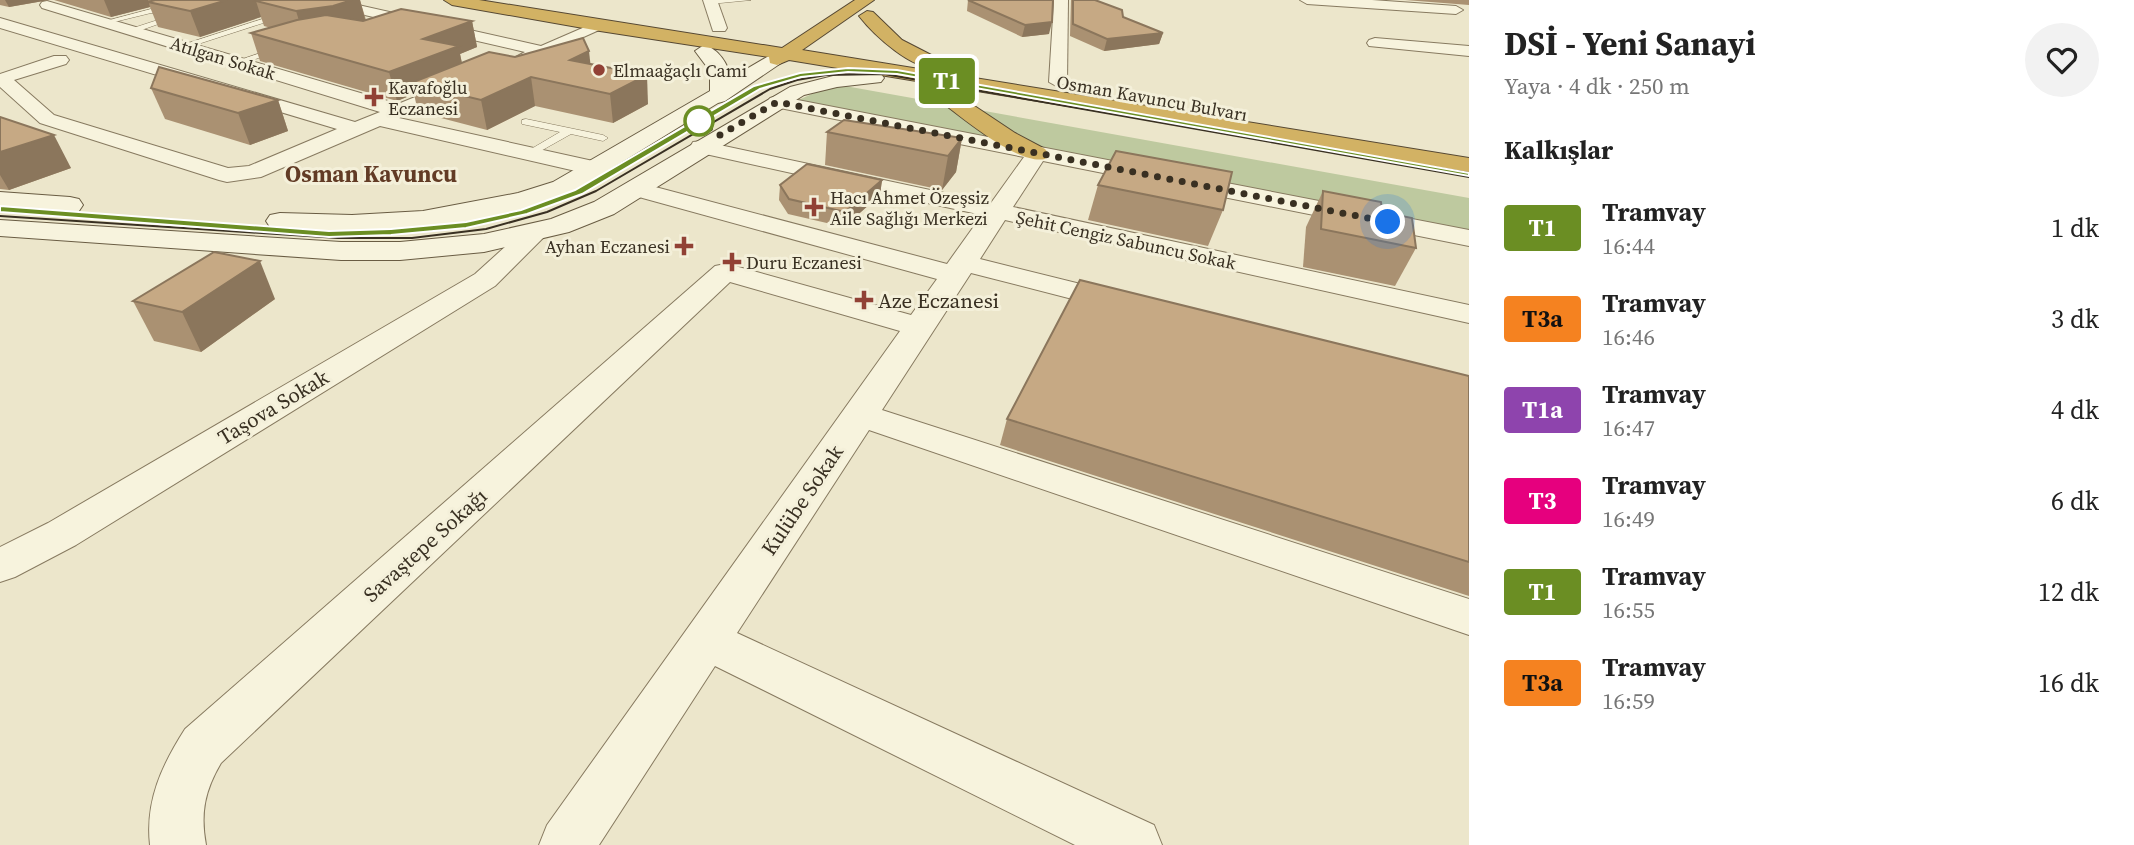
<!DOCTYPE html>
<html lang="tr">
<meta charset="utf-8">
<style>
body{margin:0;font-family:"Source Serif 4",serif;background:#f2f2f2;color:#222;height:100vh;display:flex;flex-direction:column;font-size:26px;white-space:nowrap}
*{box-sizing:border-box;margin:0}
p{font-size:23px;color:#767676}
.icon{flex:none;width:38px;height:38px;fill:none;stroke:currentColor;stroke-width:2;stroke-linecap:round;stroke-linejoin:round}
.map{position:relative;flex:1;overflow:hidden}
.drawer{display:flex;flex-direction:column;background:#fff;width:665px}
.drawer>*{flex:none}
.badge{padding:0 14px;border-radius:5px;font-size:24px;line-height:46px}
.you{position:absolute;width:35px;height:35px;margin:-18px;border:5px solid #fff;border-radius:50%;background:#1a73e8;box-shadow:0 0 0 10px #1a73e833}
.map>.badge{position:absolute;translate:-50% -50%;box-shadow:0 0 0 4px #fff}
h2{padding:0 35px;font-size:26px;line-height:63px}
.round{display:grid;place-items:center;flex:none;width:74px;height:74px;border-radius:37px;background:#f2f2f2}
.summary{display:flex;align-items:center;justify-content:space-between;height:119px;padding:0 35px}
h1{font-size:33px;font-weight:700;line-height:52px}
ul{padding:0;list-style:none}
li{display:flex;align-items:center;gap:21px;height:91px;padding:0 35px}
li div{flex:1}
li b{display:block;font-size:26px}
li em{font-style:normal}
li .badge{min-width:77px;font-weight:700;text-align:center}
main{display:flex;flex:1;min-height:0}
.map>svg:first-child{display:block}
.green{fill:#bec99f}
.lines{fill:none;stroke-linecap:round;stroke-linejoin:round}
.lane-casing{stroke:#877a60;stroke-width:1}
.street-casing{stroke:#877a60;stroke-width:2}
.secondary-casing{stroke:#695c43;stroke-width:2}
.highway-casing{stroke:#564833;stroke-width:2}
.lane{fill:#f7f3dd;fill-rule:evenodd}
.street{fill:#f7f3dd;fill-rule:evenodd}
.secondary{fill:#f7f3dd;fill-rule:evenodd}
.highway{fill:#d2b264;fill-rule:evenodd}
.tram{stroke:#393022;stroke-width:2}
.wall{fill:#aa9172}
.shaded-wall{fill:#8b765c}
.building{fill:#c6a984;stroke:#8b765c;stroke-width:2}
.line{fill:#6b8e23;stroke:#fff;stroke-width:2}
.walk{stroke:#393022;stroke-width:7;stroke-dasharray:0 12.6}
.poi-dot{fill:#914135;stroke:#f4f0da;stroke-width:2.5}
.stop-dot{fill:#fff;stroke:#6b8e23;stroke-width:3.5}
.labels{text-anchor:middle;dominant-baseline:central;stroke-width:6;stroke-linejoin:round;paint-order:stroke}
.far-street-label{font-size:18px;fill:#393022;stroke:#f4f0da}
.far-poi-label{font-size:18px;fill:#393022;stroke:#f4f0da;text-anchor:start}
.poi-label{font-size:21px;fill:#393022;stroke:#f4f0da;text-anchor:start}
.street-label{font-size:21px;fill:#393022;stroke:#f4f0da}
.far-district-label{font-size:23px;font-weight:bold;fill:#623b25;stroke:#f4f0da}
</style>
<main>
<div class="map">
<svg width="1469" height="845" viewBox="0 0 1469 845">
<rect width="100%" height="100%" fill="#ece6cb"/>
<polygon class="green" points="834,84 1469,198 1469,234 794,102"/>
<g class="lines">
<defs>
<g id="lane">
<polygon points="709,0 751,0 710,4 706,2"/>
<polygon points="151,9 184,15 133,33 130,29 170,16 151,13 106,24 102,22"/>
<polygon points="281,13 288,15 186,48 179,46"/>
<polygon points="278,47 285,49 241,64 234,62"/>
<polygon points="526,119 603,135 608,138 603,141 571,134 530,157 526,156 526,152 560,132 522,124 522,120"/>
</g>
<g id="street">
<polygon points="310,0 336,0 541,46 594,23 600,21 608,26 510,70 504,69 501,65 525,52 317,4"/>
<polygon points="703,0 717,0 727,28 725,31 713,31"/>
<polygon points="1054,0 1068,0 1067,82 1058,87 1049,82"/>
<polygon points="1300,0 1372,0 1456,6 1463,10 1456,14 1307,4"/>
<polygon points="47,1 398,104 454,81 468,81 470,85 468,89 399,118 593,161 601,163 604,168 601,173 593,175 380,126 261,177 227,182 219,180 40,123 0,87 0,74 54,56 66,56 69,60 66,64 14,80 54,115 228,168 249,166 337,129 0,28 0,18 355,122 380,112 42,8 40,5 42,2"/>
<polygon points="1375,38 1469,46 1469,56 1369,46 1367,43 1369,40"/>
<path d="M777 96 1469 230V246L1043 161 1013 207 1469 305V323L1005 220 980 259 1129 296 1134 302 1129 308 1119 311 971 273 882 410 1469 599V635L869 430 737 633 1154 825 1162 845H1075L715 666 599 845H539L547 825 900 331 730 282 221 763C205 790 200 813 206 845H150C145 801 162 765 185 729L715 266 725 264 735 266 911 315 937 279 628 194 624 189 628 184H644L947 264 982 215 701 153 693 152 690 147 693 142 701 141 991 203 1024 157 770 106 767 102 770 98Z"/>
<polygon points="536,224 545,227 549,232 495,286 76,545 15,577 0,582 0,547 48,523 475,274 527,227"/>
</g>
<g id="secondary">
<path d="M704 45C719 49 728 64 731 78L767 57 774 55 784 61 725 101 718 103C684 124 651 144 617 165 602 174 587 185 571 192 504 224 342 245 270 227L266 221 270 215 280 213 352 215 423 211 518 193 553 182 710 91V71L695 51Z"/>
<polygon points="874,72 881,74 884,78 881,82 837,87 804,95 614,214 569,232 484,252 400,260 341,260 0,236 0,220 341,242 400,242 484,234 551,219 594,202 790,87 837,75"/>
<polygon points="0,192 70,197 79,199 83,205 79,211 70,213 0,208"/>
</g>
<g id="highway">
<polygon points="444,0 479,0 782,48 855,0 874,0 802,50 1469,158 1469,172 789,60 777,65 770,63 769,57 600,31 452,5"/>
<path d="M867 11 873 12 902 40 939 59 942 63 939 67C914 73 873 34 859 16Z"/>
<path d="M939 85 946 87 1015 133 1045 149 1049 154 1045 159C1017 166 956 112 932 95L929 91 932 87Z"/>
</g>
</defs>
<use href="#lane" class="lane-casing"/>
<use href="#street" class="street-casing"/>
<use href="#secondary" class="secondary-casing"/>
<use href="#highway" class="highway-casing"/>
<use href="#lane" class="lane"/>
<use href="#street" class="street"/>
<use href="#secondary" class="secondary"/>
<use href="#highway" class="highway"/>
<polyline class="tram" points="0,216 338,238 412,238 486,229 547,212 596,191 770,89 797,80 826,75 884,74 1469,177"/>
</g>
<g class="wall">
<polygon points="0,0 49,0 9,7 0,5"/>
<polygon points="54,0 360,0 366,20 472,21 477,47 460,54 462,63 515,57 590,64 648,104 613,123 535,106 487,130 418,112 414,94 397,101 260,61 251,33 271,28 264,26 261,17 200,37 158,27 150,7 111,17"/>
<polygon points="968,0 1049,34 1022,37 967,11"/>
<polygon points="1071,0 1095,0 1123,17 1163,33 1159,44 1104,51 1070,36"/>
<polygon points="1405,0 1469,0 1469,5"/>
<polygon points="151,88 278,100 288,131 250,145 165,119"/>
<polygon points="0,117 71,168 9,190 0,189"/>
<polygon points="827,132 962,138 956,172 942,190 825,165"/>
<polygon points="882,180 880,195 844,227 788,214 779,200 780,185"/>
<polygon points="1098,185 1223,210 1208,246 1088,220"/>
<polygon points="1323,191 1382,212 1416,248 1395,286 1303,267 1306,227"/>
<polygon points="275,299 201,352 154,341 133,301"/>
<polygon points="1469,376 1469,596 1000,445 1007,419"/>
</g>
<g class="shaded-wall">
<polygon points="5,0 49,0 9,7"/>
<polygon points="104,0 148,0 150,7 111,17"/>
<polygon points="176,0 263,0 256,1 261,17 200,37 190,11"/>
<polygon points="352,0 360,0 366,23 304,37 296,11"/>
<polygon points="472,21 477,47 460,54 464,74 411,83 414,94 397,101 389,72 423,39"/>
<polygon points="1052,22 1049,34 1022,37 1025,25"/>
<polygon points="1163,33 1159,44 1104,51 1107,39"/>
<polygon points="589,51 592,78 570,60"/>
<polygon points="647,75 648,104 613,123 610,94"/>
<polygon points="531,77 535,106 487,130 481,100"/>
<polygon points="278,100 288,131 250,145 238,113"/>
<polygon points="54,135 71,168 9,190 0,175 0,152"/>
<polygon points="962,138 956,172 942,190 948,156"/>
<polygon points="882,180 880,195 844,227 845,212"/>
<polygon points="260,261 275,299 201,352 182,312"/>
</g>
<g class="building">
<polygon points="155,0 227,0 190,11 148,2"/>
<polygon points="259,0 352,0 333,6 296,11 256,1"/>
<polygon points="968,0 1053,0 1052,22 1025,25"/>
<polygon points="1073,0 1095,0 1122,10 1123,17 1163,33 1107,39 1073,24"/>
<polygon points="401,9 472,21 423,39 459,46 389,72 251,33 297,20 326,15 363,21"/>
<polygon points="583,38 589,51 570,60 647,75 610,94 531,77 481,100 411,83 489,52 515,57"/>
<polygon points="159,67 278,100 238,113 151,88"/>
<polygon points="0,117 54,135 0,152"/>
<polygon points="844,120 962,138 948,156 827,132"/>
<polygon points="1116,151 1232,172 1223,210 1098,185"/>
<polygon points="807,164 882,180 845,212 789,199 780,185"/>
<polygon points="1323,191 1381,202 1382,212 1412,218 1416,248 1321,229"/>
<polygon points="214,252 260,261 182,312 133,301"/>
<polygon points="1080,280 1469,376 1469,562 1007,419"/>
</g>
<polygon class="line" points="848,68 897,70 1469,173 1469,176 897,74 848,72 801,77 760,89 582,194 527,214 466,228 391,235 329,237 0,212 0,206 329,231 391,229 466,222 521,210 575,190 754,86 800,73"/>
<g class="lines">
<polyline class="walk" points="699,121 720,135 777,102 1388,222"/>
</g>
<g class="poi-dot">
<circle cx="599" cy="70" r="7"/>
<path d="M370.5 86.5h7v7h7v7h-7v7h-7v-7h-7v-7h7z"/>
<path d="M810.5 196.5h7v7h7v7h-7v7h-7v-7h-7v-7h7z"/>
<path d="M680.5 235.5h7v7h7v7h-7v7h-7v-7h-7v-7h7z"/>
<path d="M728.5 251.5h7v7h7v7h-7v7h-7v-7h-7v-7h7z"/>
<path d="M860.5 289.5h7v7h7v7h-7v7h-7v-7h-7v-7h7z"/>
</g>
<circle class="stop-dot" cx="699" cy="121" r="14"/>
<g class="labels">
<g class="far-street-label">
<text transform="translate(223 58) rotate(17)">Atılgan Sokak</text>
<text transform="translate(1152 98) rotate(10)">Osman Kavuncu Bulvarı</text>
<text transform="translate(1126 240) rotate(12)">Şehit Cengiz Sabuncu Sokak</text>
</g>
<g class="far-poi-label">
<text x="613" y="70">Elmaağaçlı Cami</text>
<text x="388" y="87">Kavafoğlu<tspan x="388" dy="21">Eczanesi</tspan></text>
<text x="830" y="197">Hacı Ahmet Özeşsiz<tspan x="830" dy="21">Aile Sağlığı Merkezi</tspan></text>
<text x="670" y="246" text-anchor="end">Ayhan Eczanesi</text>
<text x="746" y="262">Duru Eczanesi</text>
</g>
<g class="poi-label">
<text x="878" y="300">Aze Eczanesi</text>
</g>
<g class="street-label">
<text transform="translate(273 407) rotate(-31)">Taşova Sokak</text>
<text transform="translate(802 500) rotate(-56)">Kulübe Sokak</text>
<text transform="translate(425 545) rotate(-42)">Savaştepe Sokağı</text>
</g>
<g class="far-district-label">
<text x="371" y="174">Osman Kavuncu</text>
</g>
</g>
</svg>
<div class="you" style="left:1388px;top:222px"></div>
<b class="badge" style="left:947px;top:81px;background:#6b8e23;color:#fff">T1</b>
</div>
<section class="drawer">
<div class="summary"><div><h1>DSİ - Yeni Sanayi</h1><p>Yaya · 4 dk · 250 m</p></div><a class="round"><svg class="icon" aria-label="heart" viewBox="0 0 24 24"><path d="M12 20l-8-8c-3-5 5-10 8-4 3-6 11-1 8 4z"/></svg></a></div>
<h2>Kalkışlar</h2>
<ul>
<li><span class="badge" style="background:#6b8e23;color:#fff">T1</span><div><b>Tramvay</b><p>16:44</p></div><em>1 dk</em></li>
<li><span class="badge" style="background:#f58220;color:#111">T3a</span><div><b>Tramvay</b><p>16:46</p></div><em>3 dk</em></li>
<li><span class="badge" style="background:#8e44ad;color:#fff">T1a</span><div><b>Tramvay</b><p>16:47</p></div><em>4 dk</em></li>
<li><span class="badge" style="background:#e6007e;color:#fff">T3</span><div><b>Tramvay</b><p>16:49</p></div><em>6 dk</em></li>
<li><span class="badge" style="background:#6b8e23;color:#fff">T1</span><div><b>Tramvay</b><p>16:55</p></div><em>12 dk</em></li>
<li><span class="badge" style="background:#f58220;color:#111">T3a</span><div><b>Tramvay</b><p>16:59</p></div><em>16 dk</em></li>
</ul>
</section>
</main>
